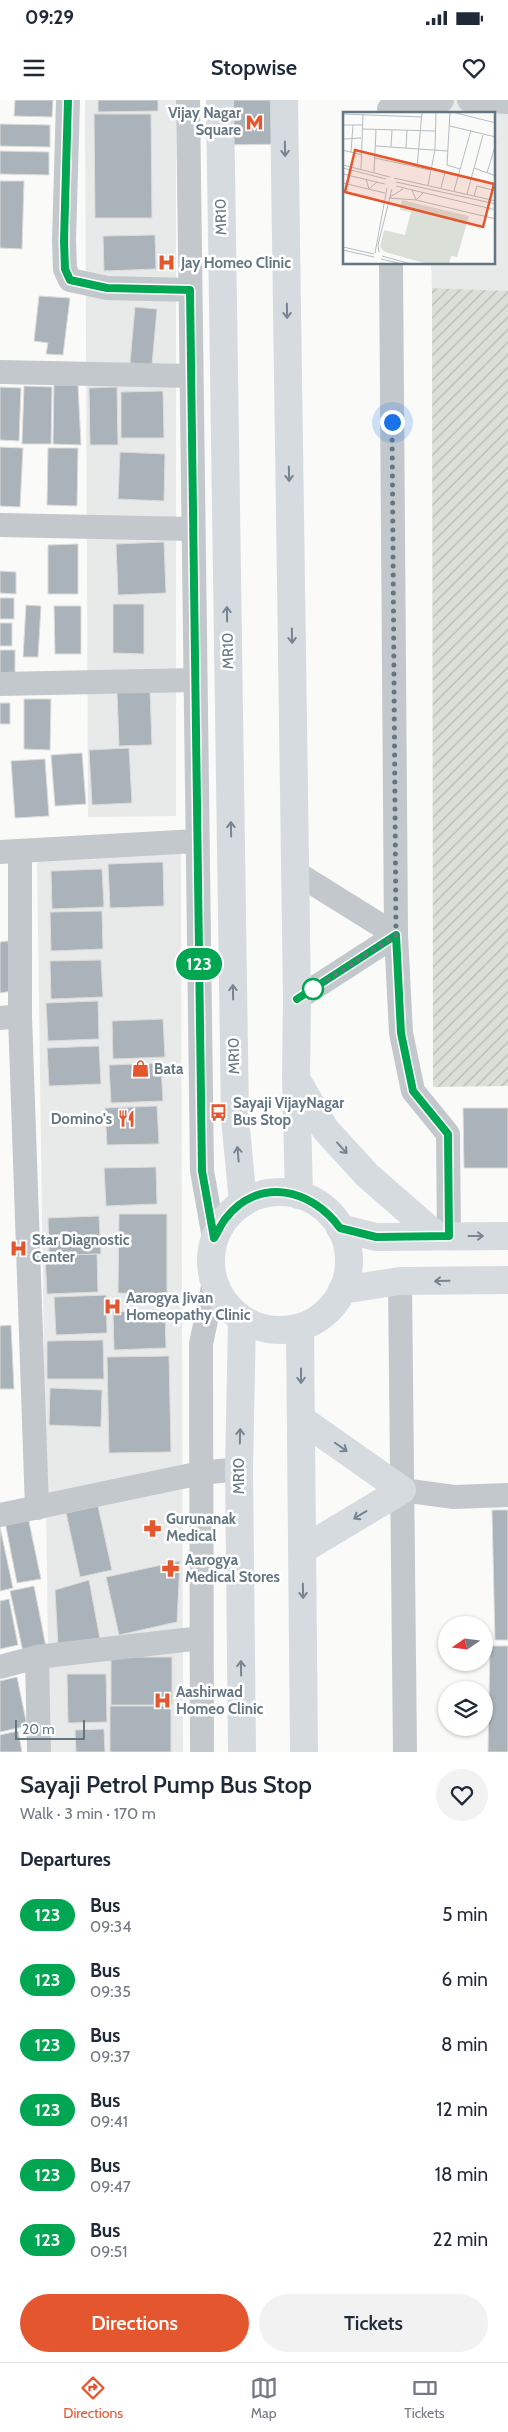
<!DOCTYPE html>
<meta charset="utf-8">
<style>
body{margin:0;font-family:Cabin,sans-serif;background:#f2f2f3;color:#1f2937;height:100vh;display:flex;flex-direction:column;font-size:19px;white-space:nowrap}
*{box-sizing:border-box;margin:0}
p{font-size:16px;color:#747a83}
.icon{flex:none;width:28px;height:28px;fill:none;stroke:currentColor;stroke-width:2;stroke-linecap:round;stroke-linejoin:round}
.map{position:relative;height:1652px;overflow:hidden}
.side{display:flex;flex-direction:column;background:#fff;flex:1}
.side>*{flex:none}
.badge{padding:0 10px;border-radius:16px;font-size:18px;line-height:32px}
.needle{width:32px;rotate:256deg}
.fabs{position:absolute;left:438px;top:1516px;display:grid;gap:10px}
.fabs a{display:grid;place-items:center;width:55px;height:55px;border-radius:50%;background:#fff;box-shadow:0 1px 4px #0004;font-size:25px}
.scale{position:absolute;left:15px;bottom:12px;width:70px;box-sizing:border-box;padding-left:5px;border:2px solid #657683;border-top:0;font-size:14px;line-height:18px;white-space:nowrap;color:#657683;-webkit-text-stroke:4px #fff;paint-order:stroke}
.you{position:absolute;width:25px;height:25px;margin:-12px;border:4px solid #fff;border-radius:50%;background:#1a73e8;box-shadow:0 0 0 8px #1a73e833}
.map>.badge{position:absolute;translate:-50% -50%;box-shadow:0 0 0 2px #fff}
h2{padding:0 20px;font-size:19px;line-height:45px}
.round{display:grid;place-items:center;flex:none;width:52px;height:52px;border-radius:26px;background:#f2f2f3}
.headline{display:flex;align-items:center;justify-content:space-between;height:85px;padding:0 20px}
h1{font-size:24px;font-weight:600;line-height:38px}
.cta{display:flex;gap:10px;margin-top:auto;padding:10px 20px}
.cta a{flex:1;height:58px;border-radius:30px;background:#e4572e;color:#fff;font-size:20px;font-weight:600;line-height:58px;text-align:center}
.cta a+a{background:#f2f2f3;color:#1f2937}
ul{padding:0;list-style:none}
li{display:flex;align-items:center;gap:15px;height:65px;padding:0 20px}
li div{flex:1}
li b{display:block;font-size:19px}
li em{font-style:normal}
li .badge{min-width:55px;font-weight:700;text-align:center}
.status{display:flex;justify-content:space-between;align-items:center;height:35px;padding:0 25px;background:#fff;direction:ltr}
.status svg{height:14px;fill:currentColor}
header{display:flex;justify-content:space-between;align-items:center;height:65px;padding:0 20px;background:#fff;font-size:22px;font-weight:600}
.dock{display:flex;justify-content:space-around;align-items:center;height:70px;border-top:1px solid #e0e1e3;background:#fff;font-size:14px;color:#747a83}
.dock a{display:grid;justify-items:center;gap:2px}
.dock .selected{color:#e4572e}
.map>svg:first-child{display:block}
.built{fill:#e8e9e9}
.garden{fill:url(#garden-furrows)}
.building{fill:#aab3b9;stroke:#dcdcda}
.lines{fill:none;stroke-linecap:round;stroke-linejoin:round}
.minor{stroke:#c3c8cc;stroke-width:24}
.major{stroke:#d6dbdf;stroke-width:28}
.oneway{stroke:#768591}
.line-casing{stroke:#fff;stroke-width:11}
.line{stroke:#00a651;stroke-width:8}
.walk{stroke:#657683;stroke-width:5;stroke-dasharray:0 9}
.stop-dot{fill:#fff;stroke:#00a651;stroke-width:2.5}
.labels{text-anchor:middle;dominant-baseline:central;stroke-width:5;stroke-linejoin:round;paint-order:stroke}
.poi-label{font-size:15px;font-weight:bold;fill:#657683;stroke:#fff;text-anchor:start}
.street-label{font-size:15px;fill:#657683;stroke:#fff}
.inset-road{fill:none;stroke:#b5bdc2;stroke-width:1}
.view{fill:#e4572e;fill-opacity:0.15;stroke:#e4572e;stroke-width:2.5}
.inset-edge{fill:none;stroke:#657683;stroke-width:2.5}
</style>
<div class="status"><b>09:29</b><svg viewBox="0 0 49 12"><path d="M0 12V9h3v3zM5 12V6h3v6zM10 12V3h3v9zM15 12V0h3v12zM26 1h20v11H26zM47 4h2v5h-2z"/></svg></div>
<header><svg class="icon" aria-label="menu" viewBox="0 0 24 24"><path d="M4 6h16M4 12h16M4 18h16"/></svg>Stopwise<svg class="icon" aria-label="heart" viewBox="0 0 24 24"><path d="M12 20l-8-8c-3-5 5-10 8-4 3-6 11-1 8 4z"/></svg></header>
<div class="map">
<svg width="508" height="1652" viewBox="0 0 508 1652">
<defs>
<pattern id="garden-furrows" width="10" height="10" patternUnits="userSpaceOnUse" patternTransform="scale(1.25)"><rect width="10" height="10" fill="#dadfd7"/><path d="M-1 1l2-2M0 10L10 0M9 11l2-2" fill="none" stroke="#b4b9b4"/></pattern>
</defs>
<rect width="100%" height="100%" fill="#fafaf8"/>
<g class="built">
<polygon points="85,0 176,0 176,716 88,717"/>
<polygon points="428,0 508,0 508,191 432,188 431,164 494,164 494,14 429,14"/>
<polygon points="181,751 183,1652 47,1652 48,1544 37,759"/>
</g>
<polygon class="garden" points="432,188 508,191 508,986 433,987"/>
<g class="building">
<polygon points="15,0 53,0 52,17 14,16"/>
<polygon points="98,0 158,0 158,11 98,12"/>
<polygon points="216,0 293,0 294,44 216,45"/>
<polygon points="94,14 151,14 152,118 95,118"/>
<polygon points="0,24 50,25 50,47 0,46"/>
<polygon points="0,51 49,52 49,75 0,74"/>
<polygon points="0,81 24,81 22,149 0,148"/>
<polygon points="155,135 156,169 104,171 103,136"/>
<polygon points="39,196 70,198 63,255 46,254 48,243 34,241"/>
<polygon points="135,207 157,209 152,265 130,263"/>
<polygon points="54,285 78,285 81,345 53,344"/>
<polygon points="24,286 52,287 51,344 22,344"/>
<polygon points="0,287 21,288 19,341 0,340"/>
<polygon points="117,287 118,345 90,345 89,288"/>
<polygon points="163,291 164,338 121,338 121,292"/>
<polygon points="0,347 23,348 20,407 0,406"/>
<polygon points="48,348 78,348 77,406 47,405"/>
<polygon points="120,352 165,354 164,401 118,399"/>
<polygon points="164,442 166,493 118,495 116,444"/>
<polygon points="78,444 78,494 48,494 48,445"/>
<polygon points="0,471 16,472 16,494 0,493"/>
<rect x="0" y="498" width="14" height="21"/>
<polygon points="113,504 144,504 144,554 113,553"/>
<polygon points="26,505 41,506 38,557 23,557"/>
<polygon points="54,506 81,506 81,554 55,554"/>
<rect x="0" y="523" width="12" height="23"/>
<rect x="0" y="550" width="15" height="24"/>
<polygon points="150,590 152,645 119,646 117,591"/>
<polygon points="24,599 51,599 50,650 24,649"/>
<rect x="0" y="603" width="10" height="21"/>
<polygon points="129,648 132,703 92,705 89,650"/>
<polygon points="82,653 86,704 55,706 51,655"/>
<polygon points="45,659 49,716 15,718 11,661"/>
<polygon points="163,762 164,806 110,808 108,764"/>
<polygon points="102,769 104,807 52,809 51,771"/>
<polygon points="102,811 103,849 51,851 50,812"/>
<polygon points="8,841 13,891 0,893 0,842"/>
<polygon points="101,860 103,897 51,899 50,861"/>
<polygon points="98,901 99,939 48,941 46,903"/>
<polygon points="163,919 165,957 113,959 112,921"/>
<polygon points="99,946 101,984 49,986 47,948"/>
<polygon points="161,963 163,1001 111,1003 109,965"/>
<polygon points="157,1006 159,1044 107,1045 105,1008"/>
<polygon points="463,1008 508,1008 508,1068 464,1068"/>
<polygon points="156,1067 157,1104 106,1106 104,1068"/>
<polygon points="119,1114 167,1114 167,1194 118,1193"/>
<polygon points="99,1116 101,1154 49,1156 48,1118"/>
<polygon points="97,1154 98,1192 47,1194 45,1156"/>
<polygon points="106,1195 107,1233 56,1235 54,1197"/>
<polygon points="165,1210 166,1248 114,1250 113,1212"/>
<polygon points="11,1225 14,1289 0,1289 0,1226"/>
<polygon points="103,1240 104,1279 47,1279 47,1241"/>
<polygon points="169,1256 171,1352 109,1353 107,1257"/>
<polygon points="50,1288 102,1290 101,1327 49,1325"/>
<polygon points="98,1406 112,1470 80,1477 66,1413"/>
<polygon points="492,1410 508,1410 508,1540 495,1540"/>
<polygon points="28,1417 41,1479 17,1483 5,1422"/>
<polygon points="0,1427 13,1488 0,1491"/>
<polygon points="180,1461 177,1522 119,1535 106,1477"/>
<polygon points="89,1480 100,1539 58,1547 55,1490"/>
<polygon points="34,1486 46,1547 23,1552 10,1491"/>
<polygon points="9,1499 18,1545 0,1549 0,1501"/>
<polygon points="490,1546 508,1546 508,1652 488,1652"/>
<rect x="111" y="1557" width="61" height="48"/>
<polygon points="67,1574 106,1574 107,1622 68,1623"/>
<polygon points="17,1577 27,1626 0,1632 0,1581"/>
<rect x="110" y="1606" width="61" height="46"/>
<polygon points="104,1629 105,1652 76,1652 75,1630"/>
<polygon points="18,1631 22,1652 0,1652 0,1635"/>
</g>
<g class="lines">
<g class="minor">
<polyline points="68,0 64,141 65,169 70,180 107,188 190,190"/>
<polyline points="188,0 202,1071 214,1138"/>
<polyline points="469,0 508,2"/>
<polyline points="389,9 442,0"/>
<polyline points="391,164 396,835 401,933 413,991 448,1034 449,1136"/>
<polyline points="0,272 191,276"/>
<polyline points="0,425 193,429"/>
<polyline points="0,584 195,580"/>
<polyline points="20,751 20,916 37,1408"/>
<polyline points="0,752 197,741"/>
<polyline points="295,772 396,835 297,899"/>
<polyline points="0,918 20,916"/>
<polyline points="400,1181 405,1652"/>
<polyline points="402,1390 454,1397 508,1395"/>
<polyline points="0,1415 201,1373 239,1369"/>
<polyline points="37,1557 39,1652"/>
<polyline points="0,1567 37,1557 201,1538"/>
<polyline points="202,1652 201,1244 214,1182"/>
</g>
<g class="major">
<polyline points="220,0 235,1018 243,1103"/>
<polyline points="284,0 297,899 296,978 299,1095"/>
<polyline points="298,982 325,1029 367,1075 437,1136"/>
<circle cx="280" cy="1161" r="69"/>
<polyline points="340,1128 376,1137 508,1136"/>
<polyline points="342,1190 400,1181 508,1180"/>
<polyline points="300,1228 304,1652"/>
<polyline points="301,1319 402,1390 302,1450"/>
<polyline points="242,1652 239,1369 242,1220"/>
</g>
</g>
<defs><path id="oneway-shaft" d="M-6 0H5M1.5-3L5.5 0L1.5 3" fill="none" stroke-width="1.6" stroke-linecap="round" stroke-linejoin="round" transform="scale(1.25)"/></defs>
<g class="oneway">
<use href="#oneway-shaft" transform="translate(285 49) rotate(89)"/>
<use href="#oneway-shaft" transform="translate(287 211) rotate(89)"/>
<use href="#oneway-shaft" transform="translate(289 374) rotate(89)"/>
<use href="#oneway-shaft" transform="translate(227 514) rotate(-91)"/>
<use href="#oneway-shaft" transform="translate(292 536) rotate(89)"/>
<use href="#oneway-shaft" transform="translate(231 729) rotate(-91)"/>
<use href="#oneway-shaft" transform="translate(233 892) rotate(-91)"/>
<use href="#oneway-shaft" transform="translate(342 1048) rotate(48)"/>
<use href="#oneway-shaft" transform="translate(238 1054) rotate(-95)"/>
<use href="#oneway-shaft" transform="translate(476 1136)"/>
<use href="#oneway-shaft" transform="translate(442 1181) rotate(179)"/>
<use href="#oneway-shaft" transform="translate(301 1276) rotate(90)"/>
<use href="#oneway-shaft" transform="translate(240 1336) rotate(-89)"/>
<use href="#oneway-shaft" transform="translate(341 1347) rotate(35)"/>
<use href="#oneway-shaft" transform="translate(360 1415) rotate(149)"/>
<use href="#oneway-shaft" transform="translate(303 1491) rotate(89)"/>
<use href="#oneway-shaft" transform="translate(241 1568) rotate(-91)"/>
</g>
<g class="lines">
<defs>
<path id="line" d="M68 0 64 141 65 169 70 180 107 188 190 190 202 1071 214 1138C218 1132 221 1124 226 1118 259 1076 312 1089 340 1128L376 1137 449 1136 448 1034 413 991 401 933 396 835 297 899"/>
</defs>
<use href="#line" class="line-casing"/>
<use href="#line" class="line"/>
<polyline class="walk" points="313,889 396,835 392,322"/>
</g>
<defs>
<symbol id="metro-bare" viewBox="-9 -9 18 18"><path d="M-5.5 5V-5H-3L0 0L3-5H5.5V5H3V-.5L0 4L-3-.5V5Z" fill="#e4572e" stroke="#fff" stroke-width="2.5" paint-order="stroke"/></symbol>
<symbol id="hospital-bare" viewBox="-9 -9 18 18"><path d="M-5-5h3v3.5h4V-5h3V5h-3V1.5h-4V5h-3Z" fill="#e4572e" stroke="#fff" stroke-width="2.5" paint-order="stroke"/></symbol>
<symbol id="shop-bare" viewBox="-9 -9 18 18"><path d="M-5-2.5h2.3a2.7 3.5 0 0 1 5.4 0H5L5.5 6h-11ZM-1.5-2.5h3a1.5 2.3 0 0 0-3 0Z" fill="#e4572e" stroke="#fff" stroke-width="2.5" paint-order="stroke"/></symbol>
<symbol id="bus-bare" viewBox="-9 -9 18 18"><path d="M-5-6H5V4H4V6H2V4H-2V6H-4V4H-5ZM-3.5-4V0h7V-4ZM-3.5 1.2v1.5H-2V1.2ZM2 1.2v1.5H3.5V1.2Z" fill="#e4572e" stroke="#fff" stroke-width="2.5" paint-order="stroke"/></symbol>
<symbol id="restaurant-bare" viewBox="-9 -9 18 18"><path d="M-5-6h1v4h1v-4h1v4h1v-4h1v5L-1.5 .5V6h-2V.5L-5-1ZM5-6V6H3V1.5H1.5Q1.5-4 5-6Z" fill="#e4572e" stroke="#fff" stroke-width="2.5" paint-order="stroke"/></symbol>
<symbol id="pharmacy-bare" viewBox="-9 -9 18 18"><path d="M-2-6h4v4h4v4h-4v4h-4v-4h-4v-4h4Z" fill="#e4572e" stroke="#fff" stroke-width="2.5" paint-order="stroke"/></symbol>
</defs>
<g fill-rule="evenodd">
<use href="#metro-bare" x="242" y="10" width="25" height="25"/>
<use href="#hospital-bare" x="154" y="150" width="25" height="25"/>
<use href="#shop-bare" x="128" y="956" width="25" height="25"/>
<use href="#bus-bare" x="206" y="1000" width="25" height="25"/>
<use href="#restaurant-bare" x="114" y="1006" width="25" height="25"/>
<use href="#hospital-bare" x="6" y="1136" width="25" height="25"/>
<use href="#hospital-bare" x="100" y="1194" width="25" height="25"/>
<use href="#pharmacy-bare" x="140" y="1416" width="25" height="25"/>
<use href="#pharmacy-bare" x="158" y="1456" width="25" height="25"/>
<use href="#hospital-bare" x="150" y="1588" width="25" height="25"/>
</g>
<circle class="stop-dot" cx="313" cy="889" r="10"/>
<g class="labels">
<g class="poi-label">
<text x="241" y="13" text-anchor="end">Vijay Nagar<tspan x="241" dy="17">Square</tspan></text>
<text x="181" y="163">Jay Homeo Clinic</text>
<text x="154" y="969">Bata</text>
<text x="233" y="1003">Sayaji VijayNagar<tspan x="233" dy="17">Bus Stop</tspan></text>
<text x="112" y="1019" text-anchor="end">Domino's</text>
<text x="32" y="1140">Star Diagnostic<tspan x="32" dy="17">Center</tspan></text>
<text x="126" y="1198">Aarogya Jivan<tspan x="126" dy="17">Homeopathy Clinic</tspan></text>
<text x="166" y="1419">Gurunanak<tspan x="166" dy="17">Medical</tspan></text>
<text x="185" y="1460">Aarogya<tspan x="185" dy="17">Medical Stores</tspan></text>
<text x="176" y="1592">Aashirwad<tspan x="176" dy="17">Homeo Clinic</tspan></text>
</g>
<g class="street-label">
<text transform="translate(221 117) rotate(-91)">MR10</text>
<text transform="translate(228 551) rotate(-91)">MR10</text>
<text transform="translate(234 956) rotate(-91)">MR10</text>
<text transform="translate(239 1376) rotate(-90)">MR10</text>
</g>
</g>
<g transform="translate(343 12)">
<rect width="152" height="152" fill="#fafaf8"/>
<path d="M59 88 126 104 114 145 108 144 106 152H85L42 140 37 135 41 118 62 123 68 100 57 98Z" fill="#dadfd7"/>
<path class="inset-road" d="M107 0 104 53 117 57M109 0 153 11M0 2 79 5M0 13H20M107 14 153 25M20 17 92 19M0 27 18 26M33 34 105 39M48 35 49 18M63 36 64 18M0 38 19 43M8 40 10 13M32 46 87 58M0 53 47 65M74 55 79 0M0 56 43 67M131 56 153 64M18 57 20 2M31 60 33 18M144 61 153 31M0 62 42 72M51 66 153 89M23 67 26 77 34 70M53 70 153 92M0 71 42 81M85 73 92 38 93 0M53 74 153 98M98 76 102 60M69 78 73 88 80 81M111 79 128 18M124 82 140 23M131 84 134 74 153 79M47 85 60 77M46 86 73 88 153 107M0 135 31 142M0 138 31 145M36 140 35 133 49 77M32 141 44 76M39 144 68 152M38 147 59 152"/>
<path class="view" d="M12 38 151 72 140 115 2 80Z"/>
<rect width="152" height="152" class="inset-edge"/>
</g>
</svg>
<div class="fabs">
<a><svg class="needle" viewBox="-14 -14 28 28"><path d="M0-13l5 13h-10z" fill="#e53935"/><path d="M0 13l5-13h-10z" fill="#747a83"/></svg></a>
<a><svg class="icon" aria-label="layers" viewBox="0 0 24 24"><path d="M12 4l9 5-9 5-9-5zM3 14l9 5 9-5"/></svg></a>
</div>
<div class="scale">20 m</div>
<div class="you" style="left:392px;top:322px"></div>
<b class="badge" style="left:199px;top:864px;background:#00a651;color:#fff">123</b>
</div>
<section class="side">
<div class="headline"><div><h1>Sayaji Petrol Pump Bus Stop</h1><p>Walk · 3 min · 170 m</p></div><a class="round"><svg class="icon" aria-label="heart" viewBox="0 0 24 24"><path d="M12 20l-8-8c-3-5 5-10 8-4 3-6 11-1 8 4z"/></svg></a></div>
<h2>Departures</h2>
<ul>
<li><span class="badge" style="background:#00a651;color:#fff">123</span><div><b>Bus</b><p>09:34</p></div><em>5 min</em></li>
<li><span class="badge" style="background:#00a651;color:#fff">123</span><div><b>Bus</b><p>09:35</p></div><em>6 min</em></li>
<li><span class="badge" style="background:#00a651;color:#fff">123</span><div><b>Bus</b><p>09:37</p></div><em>8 min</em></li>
<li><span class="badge" style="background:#00a651;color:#fff">123</span><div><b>Bus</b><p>09:41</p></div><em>12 min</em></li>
<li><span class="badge" style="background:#00a651;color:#fff">123</span><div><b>Bus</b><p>09:47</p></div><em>18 min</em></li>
<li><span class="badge" style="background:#00a651;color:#fff">123</span><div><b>Bus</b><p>09:51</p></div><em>22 min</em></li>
</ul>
<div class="cta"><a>Directions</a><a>Tickets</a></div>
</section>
<nav class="dock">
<a class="selected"><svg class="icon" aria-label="directions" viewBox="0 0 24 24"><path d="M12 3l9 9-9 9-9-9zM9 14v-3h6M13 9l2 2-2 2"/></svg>Directions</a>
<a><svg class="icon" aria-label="map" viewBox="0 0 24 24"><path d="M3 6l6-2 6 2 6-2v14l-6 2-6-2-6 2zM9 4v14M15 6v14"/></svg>Map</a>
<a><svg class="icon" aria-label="tickets" viewBox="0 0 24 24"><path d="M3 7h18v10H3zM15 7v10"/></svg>Tickets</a>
</nav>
